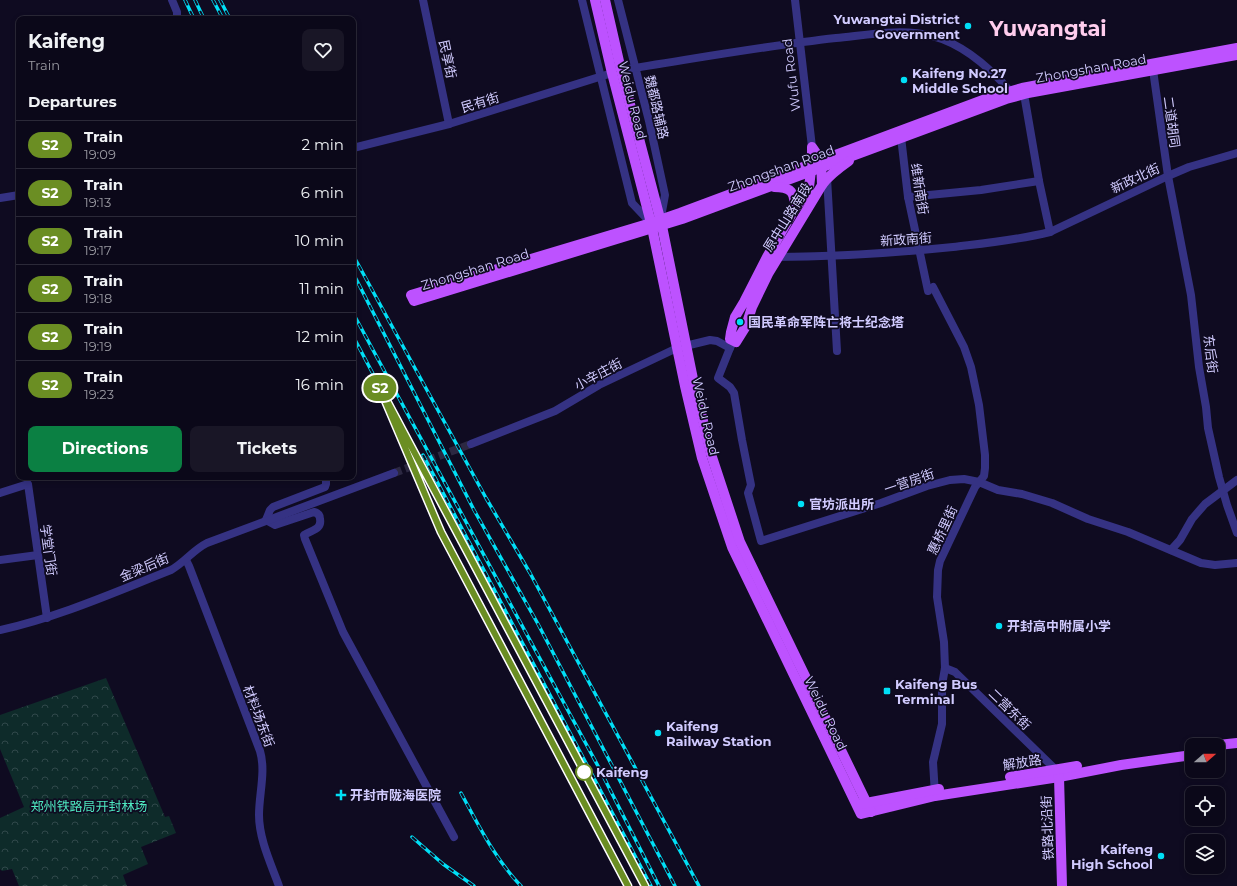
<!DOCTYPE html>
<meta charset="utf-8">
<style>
body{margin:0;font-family:Montserrat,"Noto Sans SC",sans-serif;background:#191626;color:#f1f3f6;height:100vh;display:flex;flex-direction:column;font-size:15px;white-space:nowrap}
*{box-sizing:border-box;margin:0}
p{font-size:13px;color:#9a9aa2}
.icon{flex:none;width:22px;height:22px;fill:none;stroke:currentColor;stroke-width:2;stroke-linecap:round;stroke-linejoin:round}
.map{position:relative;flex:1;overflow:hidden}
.panel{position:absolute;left:16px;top:16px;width:340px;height:464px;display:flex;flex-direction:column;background:#0b0819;border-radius:8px;box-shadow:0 2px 6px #0003,0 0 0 1px #2b2938}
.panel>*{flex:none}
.badge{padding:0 8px;border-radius:13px;font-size:14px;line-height:26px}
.needle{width:26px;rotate:69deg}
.buttons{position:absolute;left:1185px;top:738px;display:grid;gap:8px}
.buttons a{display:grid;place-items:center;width:40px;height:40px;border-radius:8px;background:#0b0819;box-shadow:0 2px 6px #0003,0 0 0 1px #2b2938;font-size:20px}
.map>.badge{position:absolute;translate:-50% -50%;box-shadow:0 0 0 2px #fff}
h2{padding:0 12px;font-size:15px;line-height:36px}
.round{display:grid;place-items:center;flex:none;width:42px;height:42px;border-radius:8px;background:#191626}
.summary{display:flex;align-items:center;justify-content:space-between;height:68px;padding:0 12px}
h1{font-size:19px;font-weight:700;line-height:30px}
.button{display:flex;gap:8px;margin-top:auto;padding:8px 12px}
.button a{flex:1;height:46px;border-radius:8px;background:#0b8043;color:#fff;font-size:16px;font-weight:700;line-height:46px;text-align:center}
.button a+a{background:#191626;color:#f1f3f6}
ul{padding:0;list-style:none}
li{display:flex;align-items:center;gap:12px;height:48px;padding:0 12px;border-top:1px solid #2b2938}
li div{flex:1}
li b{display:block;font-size:15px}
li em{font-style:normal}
li .badge{min-width:44px;font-weight:700;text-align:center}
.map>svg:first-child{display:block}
.forest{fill:url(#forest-crowns)}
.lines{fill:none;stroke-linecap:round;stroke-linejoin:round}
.minor-tunnel{stroke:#2c2842;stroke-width:8;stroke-dasharray:8 4;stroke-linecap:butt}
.minor{stroke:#353283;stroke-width:8}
.major{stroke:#bd52ff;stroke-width:10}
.rail-casing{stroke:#00dff6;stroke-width:3.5}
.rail{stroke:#0f0b21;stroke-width:2;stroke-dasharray:6;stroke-linecap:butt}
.line-casing{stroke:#fff;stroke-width:9}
.line{stroke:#6b8e23;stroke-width:6}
.poi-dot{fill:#00dff6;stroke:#0f0b21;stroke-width:1.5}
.stop-dot{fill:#fff;stroke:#6b8e23;stroke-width:2}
.labels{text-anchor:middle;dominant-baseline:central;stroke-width:3.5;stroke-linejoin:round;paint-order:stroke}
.poi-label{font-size:13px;font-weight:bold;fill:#d1cbff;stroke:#0f0b21;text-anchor:start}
.street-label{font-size:13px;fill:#d1cbff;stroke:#0f0b21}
.stop-label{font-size:13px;font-weight:bold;fill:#d1cbff;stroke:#0f0b21;text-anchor:start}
.park-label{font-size:13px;fill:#4ee8c0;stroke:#0f0b21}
.town-label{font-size:21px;font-weight:bold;fill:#ffcded;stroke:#0f0b21}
</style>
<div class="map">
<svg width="1237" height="886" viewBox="0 0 1237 886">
<defs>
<pattern id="forest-crowns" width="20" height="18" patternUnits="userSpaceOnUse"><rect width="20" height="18" fill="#0e2b2a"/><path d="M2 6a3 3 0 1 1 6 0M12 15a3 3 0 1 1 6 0" fill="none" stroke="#30484a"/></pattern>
</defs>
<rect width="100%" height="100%" fill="#0f0b21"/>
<polygon class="forest" points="106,678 165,817 169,816 176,833 141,847 148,864 123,875 127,886 19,886 12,869 2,871 0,869 0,818 24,807 0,749 0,715"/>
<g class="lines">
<polyline class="minor-tunnel" points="394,473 471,444"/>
<g class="minor">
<polyline points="172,0 177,12 177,19"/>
<polyline points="423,0 449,124"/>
<polyline points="582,0 605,94 632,203 650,222"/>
<polyline points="618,0 649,121 665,195 661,217"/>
<polyline points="795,0 812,147"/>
<path d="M621 70C693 59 764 46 836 38 867 35 902 28 932 36 963 44 990 68 1010 91"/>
<polyline points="1153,70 1168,176 1191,295 1199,367 1206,407 1208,428 1219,477 1227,505 1237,533"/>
<polyline points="1024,94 1039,181 1050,232"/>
<polyline points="901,137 908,197 928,291"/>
<polyline points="353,148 449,124 612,73"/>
<polyline points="827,178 837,351"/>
<polyline points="908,197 981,190 1039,181"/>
<polyline points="0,198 19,195"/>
<path d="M773 257C833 257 894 253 953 247 986 243 1018 240 1050 232L1168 176 1189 167 1237 153"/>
<polyline points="933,287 964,347 971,367 979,405 985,455 985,468 984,476 975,487 940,561 938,570 937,597 944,642 945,668 942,685 942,724 933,762 935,795"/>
<polyline points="730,348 718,378 730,387 734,393 742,440 751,485 748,493 761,541 881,503 927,486 950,480 964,479 979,482 998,490 1022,494 1052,503 1088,519 1128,532 1201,563 1215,565 1237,563"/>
<polyline points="471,444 555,411 599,385 677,348 710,340 717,341 730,348 732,344"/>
<polyline points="0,493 28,484 47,618"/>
<path d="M266 520 275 525 314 512C318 513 320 515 320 519 322 530 311 530 304 535L305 539 343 632 454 837"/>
<polyline points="266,520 270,510 273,507 325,487 326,484 326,477"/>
<polyline points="1171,550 1180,540 1192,519 1205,504 1237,480"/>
<polyline points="0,560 38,555"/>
<path d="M186 560 189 566 260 751C266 771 259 794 259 815 259 839 271 864 279 886"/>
<path d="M0 630C59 617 115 592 171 570 185 562 193 550 207 543L394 473"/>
<polyline points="945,668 955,672 1056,770"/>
</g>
<g class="major">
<polyline points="595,0 612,73 651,223 685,386 702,458 732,547 861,814 935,796 1059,777 1121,765 1192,755"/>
<polyline points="605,0 621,70 662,226 694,384 711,454 740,542 871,812"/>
<polyline points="1237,48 1022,88 991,97 680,213 651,223 411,295 414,301 682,219 1006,99 1028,93 1237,55"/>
<polygon points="812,147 821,160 822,185 768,274 752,307 746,326 736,342 730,339 731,332 735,317 744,302 767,257 794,210 804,196 809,187 812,163"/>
<path d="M822 185C829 175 839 168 849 161"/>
<path d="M774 187C791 187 796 192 794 210"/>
<polyline points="1218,745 1237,743"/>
<polyline points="1057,772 1059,777 1062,886"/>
<polyline points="1010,777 1077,766"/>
<polyline points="861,804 939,789"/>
</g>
<defs>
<g id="rail">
<polyline points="185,0 194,19"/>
<polyline points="195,0 204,19"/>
<polyline points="213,0 223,19"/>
<polyline points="220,0 230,19"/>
<polyline points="353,255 486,498 530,573 699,886"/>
<polyline points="353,273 474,510 538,624 675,886"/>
<polyline points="353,313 598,766 659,886"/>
<polyline points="353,336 527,665"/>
<polyline points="401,439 441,532 628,886"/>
<polyline points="423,455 651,886"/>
<path d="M461 793C479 826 495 859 521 886"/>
<polyline points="412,837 443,864 474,886"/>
</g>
</defs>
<use href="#rail" class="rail-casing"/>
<use href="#rail" class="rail"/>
</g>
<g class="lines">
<defs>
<polyline id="line" points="628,886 441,532 378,384 645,886"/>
</defs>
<use href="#line" class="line-casing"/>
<use href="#line" class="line"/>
</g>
<g class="poi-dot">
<circle cx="968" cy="26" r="4"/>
<circle cx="904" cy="80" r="4"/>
<circle cx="740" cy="322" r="4"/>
<circle cx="801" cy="504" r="4"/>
<circle cx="999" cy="626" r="4"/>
<rect x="883" y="687" width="8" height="8" rx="2"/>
<circle cx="658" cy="733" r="4"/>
<path d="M339 789h4v4h4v4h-4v4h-4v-4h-4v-4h4z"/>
<circle cx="1161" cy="856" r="4"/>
</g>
<circle class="stop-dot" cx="584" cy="772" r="8"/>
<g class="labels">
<g class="poi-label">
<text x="960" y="19" text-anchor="end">Yuwangtai District<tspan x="960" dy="15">Government</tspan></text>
<text x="912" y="73">Kaifeng No.27<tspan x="912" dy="15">Middle School</tspan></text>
<text x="748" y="322">国民革命军阵亡将士纪念塔</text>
<text x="809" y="504">官坊派出所</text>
<text x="1007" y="626">开封高中附属小学</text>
<text x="895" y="684">Kaifeng Bus<tspan x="895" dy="15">Terminal</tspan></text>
<text x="666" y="726">Kaifeng<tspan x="666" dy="15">Railway Station</tspan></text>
<text x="350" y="795">开封市陇海医院</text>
<text x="1153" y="849" text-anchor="end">Kaifeng<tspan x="1153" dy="15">High School</tspan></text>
</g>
<g class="street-label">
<text transform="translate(448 59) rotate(78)">民享街</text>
<text transform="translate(1091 68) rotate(-10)">Zhongshan Road</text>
<text transform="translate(791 75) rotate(-97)">Wufu Road</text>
<text transform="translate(633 100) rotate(76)">Weidu Road</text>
<text transform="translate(480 102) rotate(-17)">民有街</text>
<text transform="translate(657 107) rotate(77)">魏都路辅路</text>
<text transform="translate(1172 122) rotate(82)">二道胡同</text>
<text transform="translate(781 168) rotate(-20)">Zhongshan Road</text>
<text transform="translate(1135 178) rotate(-25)">新政北街</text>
<text transform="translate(920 189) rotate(81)">维新南街</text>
<text transform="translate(787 217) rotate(-58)">原中山路南段</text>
<text transform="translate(906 239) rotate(-4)">新政南街</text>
<text transform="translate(475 269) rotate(-17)">Zhongshan Road</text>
<text transform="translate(1211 354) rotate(83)">东后街</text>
<text transform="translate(598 374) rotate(-28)">小辛庄街</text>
<text transform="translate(706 416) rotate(77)">Weidu Road</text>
<text transform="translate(909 481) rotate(-19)">一营房街</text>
<text transform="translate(942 530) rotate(-65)">惠桥里街</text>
<text transform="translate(49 550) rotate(82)">学堂门街</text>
<text transform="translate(144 567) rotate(-23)">金梁后街</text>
<text transform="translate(1010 709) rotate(44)">二营东街</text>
<text transform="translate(826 713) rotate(64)">Weidu Road</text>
<text transform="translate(259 716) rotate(69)">材料场东街</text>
<text transform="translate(1022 762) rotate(-9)">解放路</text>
<text transform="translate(1047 828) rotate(-92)">铁路北沿街</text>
</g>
<g class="stop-label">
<text x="596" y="772">Kaifeng</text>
</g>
<g class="park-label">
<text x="89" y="806">郑州铁路局开封林场</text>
</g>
<g class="town-label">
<text x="1048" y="28">Yuwangtai</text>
</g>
</g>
</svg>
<div class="buttons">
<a><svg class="needle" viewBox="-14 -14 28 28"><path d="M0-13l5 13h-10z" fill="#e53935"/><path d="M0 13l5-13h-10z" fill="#9a9aa2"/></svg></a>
<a><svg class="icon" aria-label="locate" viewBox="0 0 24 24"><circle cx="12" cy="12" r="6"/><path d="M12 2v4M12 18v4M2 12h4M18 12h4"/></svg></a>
<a><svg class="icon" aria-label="layers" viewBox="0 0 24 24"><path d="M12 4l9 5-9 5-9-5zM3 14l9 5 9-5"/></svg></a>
</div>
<b class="badge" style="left:380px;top:388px;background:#6b8e23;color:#fff">S2</b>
<section class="panel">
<div class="summary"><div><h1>Kaifeng</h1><p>Train</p></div><a class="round"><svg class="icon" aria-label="heart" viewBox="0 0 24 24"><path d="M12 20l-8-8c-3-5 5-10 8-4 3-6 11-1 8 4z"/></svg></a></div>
<h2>Departures</h2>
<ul>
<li><span class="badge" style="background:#6b8e23;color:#fff">S2</span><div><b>Train</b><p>19:09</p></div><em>2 min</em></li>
<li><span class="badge" style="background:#6b8e23;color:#fff">S2</span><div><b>Train</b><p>19:13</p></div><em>6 min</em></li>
<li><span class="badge" style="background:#6b8e23;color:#fff">S2</span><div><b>Train</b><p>19:17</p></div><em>10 min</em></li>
<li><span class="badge" style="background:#6b8e23;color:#fff">S2</span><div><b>Train</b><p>19:18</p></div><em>11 min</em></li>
<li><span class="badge" style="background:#6b8e23;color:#fff">S2</span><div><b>Train</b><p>19:19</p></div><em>12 min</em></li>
<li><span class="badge" style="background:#6b8e23;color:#fff">S2</span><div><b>Train</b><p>19:23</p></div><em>16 min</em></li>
</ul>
<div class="button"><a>Directions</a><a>Tickets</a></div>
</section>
</div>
